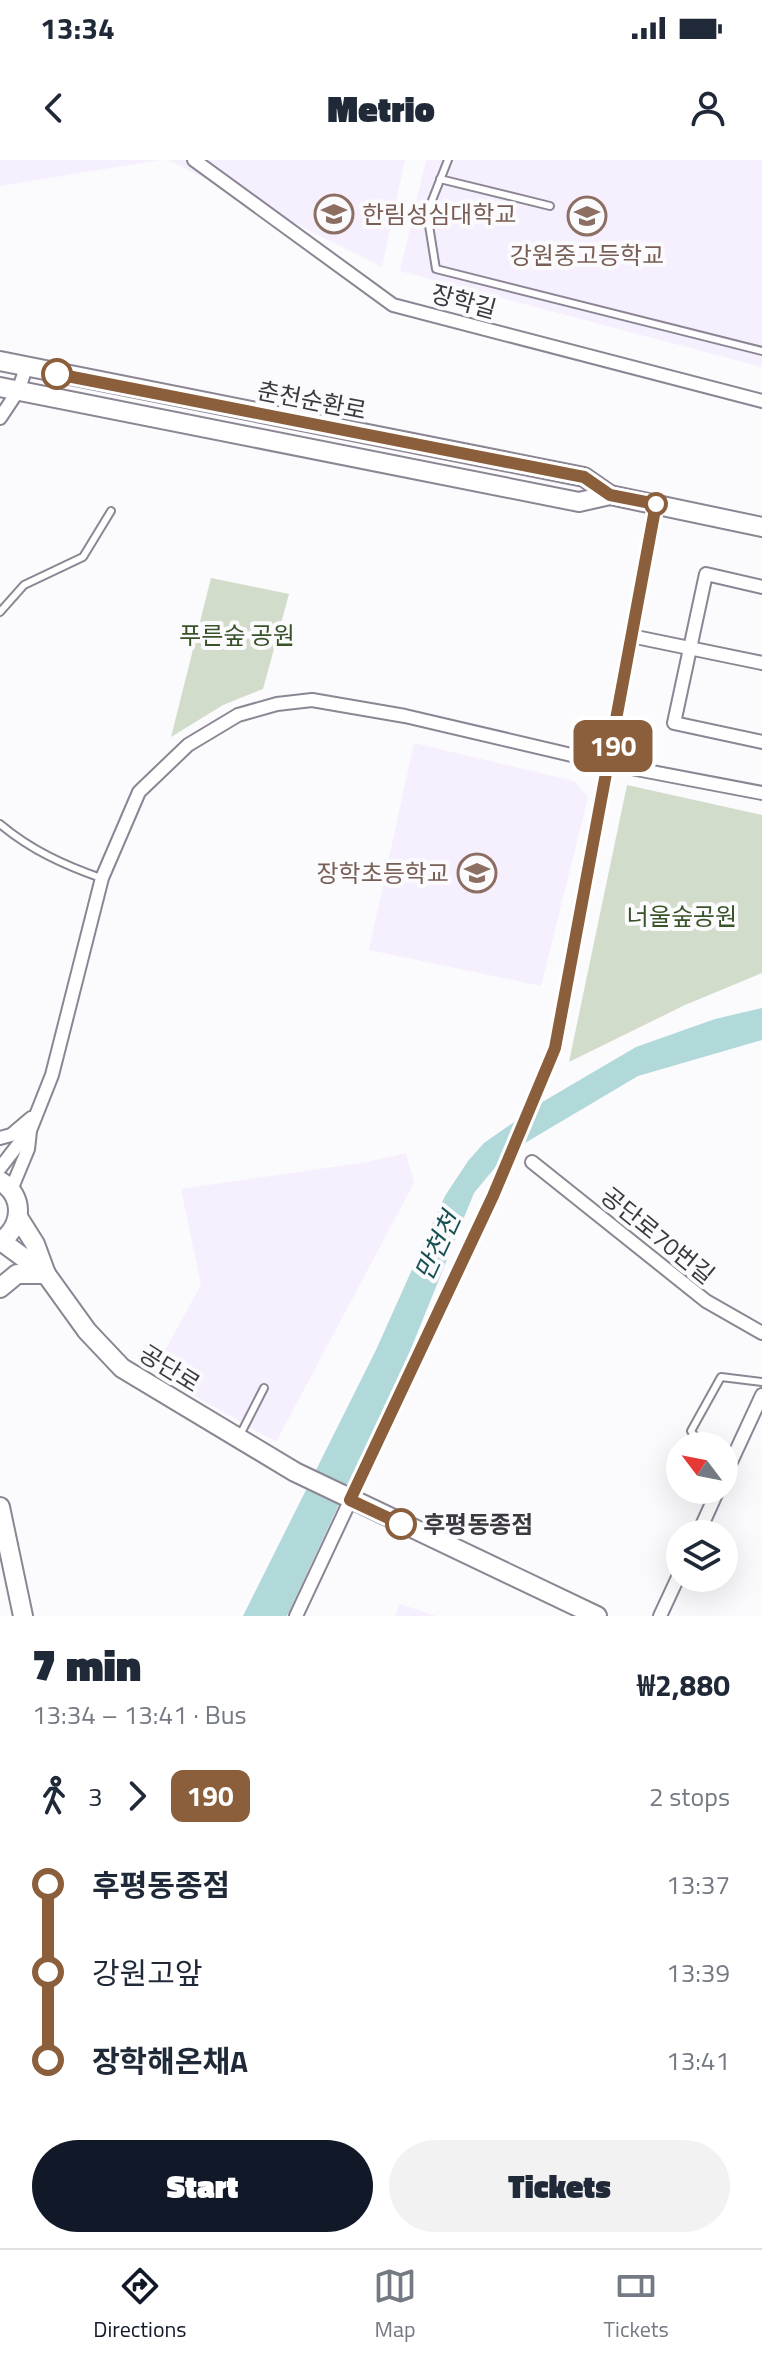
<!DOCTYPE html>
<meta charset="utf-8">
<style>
body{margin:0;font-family:"Titillium Web","Noto Sans KR",sans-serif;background:#f2f2f3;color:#1f2937;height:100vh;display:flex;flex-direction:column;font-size:30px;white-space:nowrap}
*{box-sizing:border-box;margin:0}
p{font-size:26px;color:#747a83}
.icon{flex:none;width:44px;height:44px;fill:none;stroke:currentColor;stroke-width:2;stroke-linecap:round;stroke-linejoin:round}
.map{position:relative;height:1456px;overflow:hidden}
.panel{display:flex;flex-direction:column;background:#fff;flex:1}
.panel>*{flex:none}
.badge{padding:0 16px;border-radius:12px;font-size:28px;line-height:52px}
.needle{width:52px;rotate:302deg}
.controls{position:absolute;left:666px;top:1272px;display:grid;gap:16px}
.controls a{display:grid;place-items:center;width:72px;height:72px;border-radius:50%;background:#fff;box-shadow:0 8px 32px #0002;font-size:40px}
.map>.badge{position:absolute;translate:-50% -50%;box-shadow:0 0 0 4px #fff}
.legs{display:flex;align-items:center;gap:12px;height:88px;padding:0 32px;font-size:26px}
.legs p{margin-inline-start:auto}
.head{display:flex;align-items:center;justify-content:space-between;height:136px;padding:0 32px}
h1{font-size:44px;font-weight:800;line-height:60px}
.button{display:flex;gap:16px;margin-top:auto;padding:16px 32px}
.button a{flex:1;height:92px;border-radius:48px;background:#111827;color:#fff;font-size:32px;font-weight:800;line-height:92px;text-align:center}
.button a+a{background:#f2f2f3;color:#1f2937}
ul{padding:0 32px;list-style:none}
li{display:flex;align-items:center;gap:28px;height:88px;font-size:30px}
li i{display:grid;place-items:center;width:12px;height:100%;margin:0 10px;background:currentColor}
li i::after{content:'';width:20px;height:20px;margin:-10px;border:6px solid;border-radius:50%;background:#fff}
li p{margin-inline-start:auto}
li:first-child i{background:linear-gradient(#0000 50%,currentColor 0)}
li:last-child i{background:linear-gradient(currentColor 50%,#0000 0)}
.status{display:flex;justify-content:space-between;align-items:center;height:56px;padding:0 40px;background:#fff;direction:ltr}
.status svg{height:22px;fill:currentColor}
header{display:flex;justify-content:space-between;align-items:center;height:104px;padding:0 32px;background:#fff;font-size:36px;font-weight:800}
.tab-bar{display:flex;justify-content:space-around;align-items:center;height:112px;border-top:2px solid #e0e1e3;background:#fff;font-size:22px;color:#747a83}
.tab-bar a{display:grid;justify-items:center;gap:4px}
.tab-bar .selected{color:#111827}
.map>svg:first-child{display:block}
.built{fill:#f6f0fe}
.green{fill:#d1dccb}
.water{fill:#b1d9d9}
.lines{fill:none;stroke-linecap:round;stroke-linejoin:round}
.lane-casing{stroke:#8c8594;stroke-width:10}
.street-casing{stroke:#8c8594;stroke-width:16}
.secondary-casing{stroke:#8c8594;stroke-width:22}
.lane{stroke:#fff;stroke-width:6}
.street{stroke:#fff;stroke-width:12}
.secondary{stroke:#fff;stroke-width:18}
.line-1-casing{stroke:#fff;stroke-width:18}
.line-1{stroke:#8b5e3c;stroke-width:12}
.stop-1-dot{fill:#fff;stroke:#8b5e3c;stroke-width:4}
.labels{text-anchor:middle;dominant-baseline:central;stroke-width:8;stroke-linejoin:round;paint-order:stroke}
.education-label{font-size:24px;fill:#785e54;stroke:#fbfafd;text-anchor:start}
.street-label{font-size:24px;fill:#3b383f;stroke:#fbfafd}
.park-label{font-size:24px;fill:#395228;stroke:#fbfafd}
.stop-label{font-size:24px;font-weight:bold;fill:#3b383f;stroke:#fbfafd;text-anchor:start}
.water-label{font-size:26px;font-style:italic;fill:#175051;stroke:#fbfafd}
</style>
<div class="status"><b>13:34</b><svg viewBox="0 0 49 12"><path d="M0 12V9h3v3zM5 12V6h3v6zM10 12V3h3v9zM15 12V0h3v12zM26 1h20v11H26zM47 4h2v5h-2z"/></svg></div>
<header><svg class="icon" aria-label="back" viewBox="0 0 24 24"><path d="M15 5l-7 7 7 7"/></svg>Metrio<svg class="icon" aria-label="person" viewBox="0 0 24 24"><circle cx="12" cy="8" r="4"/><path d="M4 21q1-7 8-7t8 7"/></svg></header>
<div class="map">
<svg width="762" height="1456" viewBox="0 0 762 1456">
<rect width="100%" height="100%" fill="#fbfafd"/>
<g class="built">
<polygon points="0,0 160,0 0,26"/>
<polygon points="168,0 405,0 382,107"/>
<polygon points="426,0 762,0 762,207 400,111"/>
<polygon points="414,583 574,621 588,637 541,826 369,790"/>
<polygon points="406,993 414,1023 276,1282 153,1212 201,1125 181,1029 367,1002"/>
<polygon points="400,1444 436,1456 395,1456"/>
</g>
<g class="green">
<polygon points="211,418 289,434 263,529 223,545 171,577"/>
<polygon points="627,625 762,655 762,813 685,845 569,902"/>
</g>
<polygon class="water" points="762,848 762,880 638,916 525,983 498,1004 474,1033 408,1196 287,1456 243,1456 376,1190 445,1036 468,1001 484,983 544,941 636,887 715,859"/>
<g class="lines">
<defs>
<g id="lane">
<polyline points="448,0 427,53 436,109 762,191"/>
<polyline points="440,19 550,46"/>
<polyline points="0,452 24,425 83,397 111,351"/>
<path d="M0 664C31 690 64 705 101 718"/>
<polyline points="240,1275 264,1228"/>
<polyline points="702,1286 691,1271 721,1217 762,1222"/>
</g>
<g id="street">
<polyline points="194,0 393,145 762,241"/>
<polyline points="0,258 18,231 26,208"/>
<polyline points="762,427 706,414 674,563 762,582"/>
<polyline points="631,476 762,503"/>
<polyline points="0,978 11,975 31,958"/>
<polyline points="532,1002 706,1141 762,1173"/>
<polyline points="0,1008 31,968 52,915 102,718 139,632 188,585 238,555 277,544 312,540 405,556 610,604 762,633"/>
<polyline points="11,1030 28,989 30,971"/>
<polyline points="724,1317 762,1235"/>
<polyline points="698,1374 718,1330"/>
<polyline points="296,1456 493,1036 555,888 656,344"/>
<polyline points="660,1456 680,1413"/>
</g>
<g id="secondary">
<polyline points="0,201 584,317 610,335"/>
<polyline points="0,227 579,342 610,335 762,367"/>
<path d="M0 1021C25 1036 23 1066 0 1082"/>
<polyline points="18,1057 35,1084 46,1114"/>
<polyline points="1,1081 46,1114 87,1171 122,1208 295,1312 597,1456"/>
<polyline points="0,1128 17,1114 46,1114"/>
<polyline points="0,1347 23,1456"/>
</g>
</defs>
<use href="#lane" class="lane-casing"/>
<use href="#street" class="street-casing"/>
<use href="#secondary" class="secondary-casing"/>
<use href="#lane" class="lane"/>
<use href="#street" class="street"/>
<use href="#secondary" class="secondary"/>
</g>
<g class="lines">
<defs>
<polyline id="line-1" points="57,214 584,317 610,335 656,344 555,888 493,1036 350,1340 401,1364"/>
</defs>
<use href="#line-1" class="line-1-casing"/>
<use href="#line-1" class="line-1"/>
</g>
<defs>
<symbol id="university-ring" viewBox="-11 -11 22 22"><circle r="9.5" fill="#fbfafd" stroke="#8d6e63" stroke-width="1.5"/><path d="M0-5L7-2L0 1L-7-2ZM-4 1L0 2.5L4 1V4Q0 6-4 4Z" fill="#8d6e63"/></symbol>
<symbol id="school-ring" viewBox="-11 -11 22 22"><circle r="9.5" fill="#fbfafd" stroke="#8d6e63" stroke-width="1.5"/><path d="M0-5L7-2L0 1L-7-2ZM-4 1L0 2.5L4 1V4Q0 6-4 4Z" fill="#8d6e63"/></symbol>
</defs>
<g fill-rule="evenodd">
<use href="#university-ring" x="312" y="32" width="44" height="44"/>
<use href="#school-ring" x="565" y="34" width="44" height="44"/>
<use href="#school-ring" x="455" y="691" width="44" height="44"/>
</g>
<g class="stop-1-dot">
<circle cx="57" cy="214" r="14"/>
<circle cx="656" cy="344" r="10"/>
<circle cx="401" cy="1364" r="14"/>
</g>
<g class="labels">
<g class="education-label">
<text x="362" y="54">한림성심대학교</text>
<text x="587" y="95" text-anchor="middle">강원중고등학교</text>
<text x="449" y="713" text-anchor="end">장학초등학교</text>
</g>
<g class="street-label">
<text transform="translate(464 141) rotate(15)">장학길</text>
<text transform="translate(312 240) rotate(11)">춘천순환로</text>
<text transform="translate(658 1075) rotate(39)">공단로70번길</text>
<text transform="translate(170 1208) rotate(32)">공단로</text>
</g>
<g class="park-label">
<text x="237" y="475">푸른숲 공원</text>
<text x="682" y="756">너울숲공원</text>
</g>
<g class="stop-label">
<text x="423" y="1364">후평동종점</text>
</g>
<g class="water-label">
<text transform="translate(437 1086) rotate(-65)">만천천</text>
</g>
</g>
</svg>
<div class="controls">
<a><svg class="needle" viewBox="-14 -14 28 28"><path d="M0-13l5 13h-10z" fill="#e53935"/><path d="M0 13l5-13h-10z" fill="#747a83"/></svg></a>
<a><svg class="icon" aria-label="layers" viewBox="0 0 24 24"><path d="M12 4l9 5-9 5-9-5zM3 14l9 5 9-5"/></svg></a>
</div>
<b class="badge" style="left:613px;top:586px;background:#8b5e3c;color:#fff">190</b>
</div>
<section class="panel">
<div class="head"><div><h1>7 min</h1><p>13:34 – 13:41 · Bus</p></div><b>₩2,880</b></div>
<div class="legs"><svg class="icon" aria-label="walk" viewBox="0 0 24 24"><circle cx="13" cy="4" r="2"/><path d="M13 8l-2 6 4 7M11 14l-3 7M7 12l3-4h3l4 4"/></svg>3<svg class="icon" aria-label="forward" viewBox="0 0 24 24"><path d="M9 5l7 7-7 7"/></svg><b class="badge" style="background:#8b5e3c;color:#fff">190</b><p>2 stops</p></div>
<ul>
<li><i style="color:#8b5e3c"></i><b>후평동종점</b><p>13:37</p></li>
<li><i style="color:#8b5e3c"></i><span>강원고앞</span><p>13:39</p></li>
<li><i style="color:#8b5e3c"></i><b>장학해온채A</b><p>13:41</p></li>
</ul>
<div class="button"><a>Start</a><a>Tickets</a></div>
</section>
<nav class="tab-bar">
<a class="selected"><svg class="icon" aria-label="directions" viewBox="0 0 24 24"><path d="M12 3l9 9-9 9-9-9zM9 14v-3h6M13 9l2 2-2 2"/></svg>Directions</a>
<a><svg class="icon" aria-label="map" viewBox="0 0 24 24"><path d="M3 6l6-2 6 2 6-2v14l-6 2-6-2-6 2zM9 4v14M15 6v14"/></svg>Map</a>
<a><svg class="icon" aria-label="tickets" viewBox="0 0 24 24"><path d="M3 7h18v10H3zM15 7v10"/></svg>Tickets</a>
</nav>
